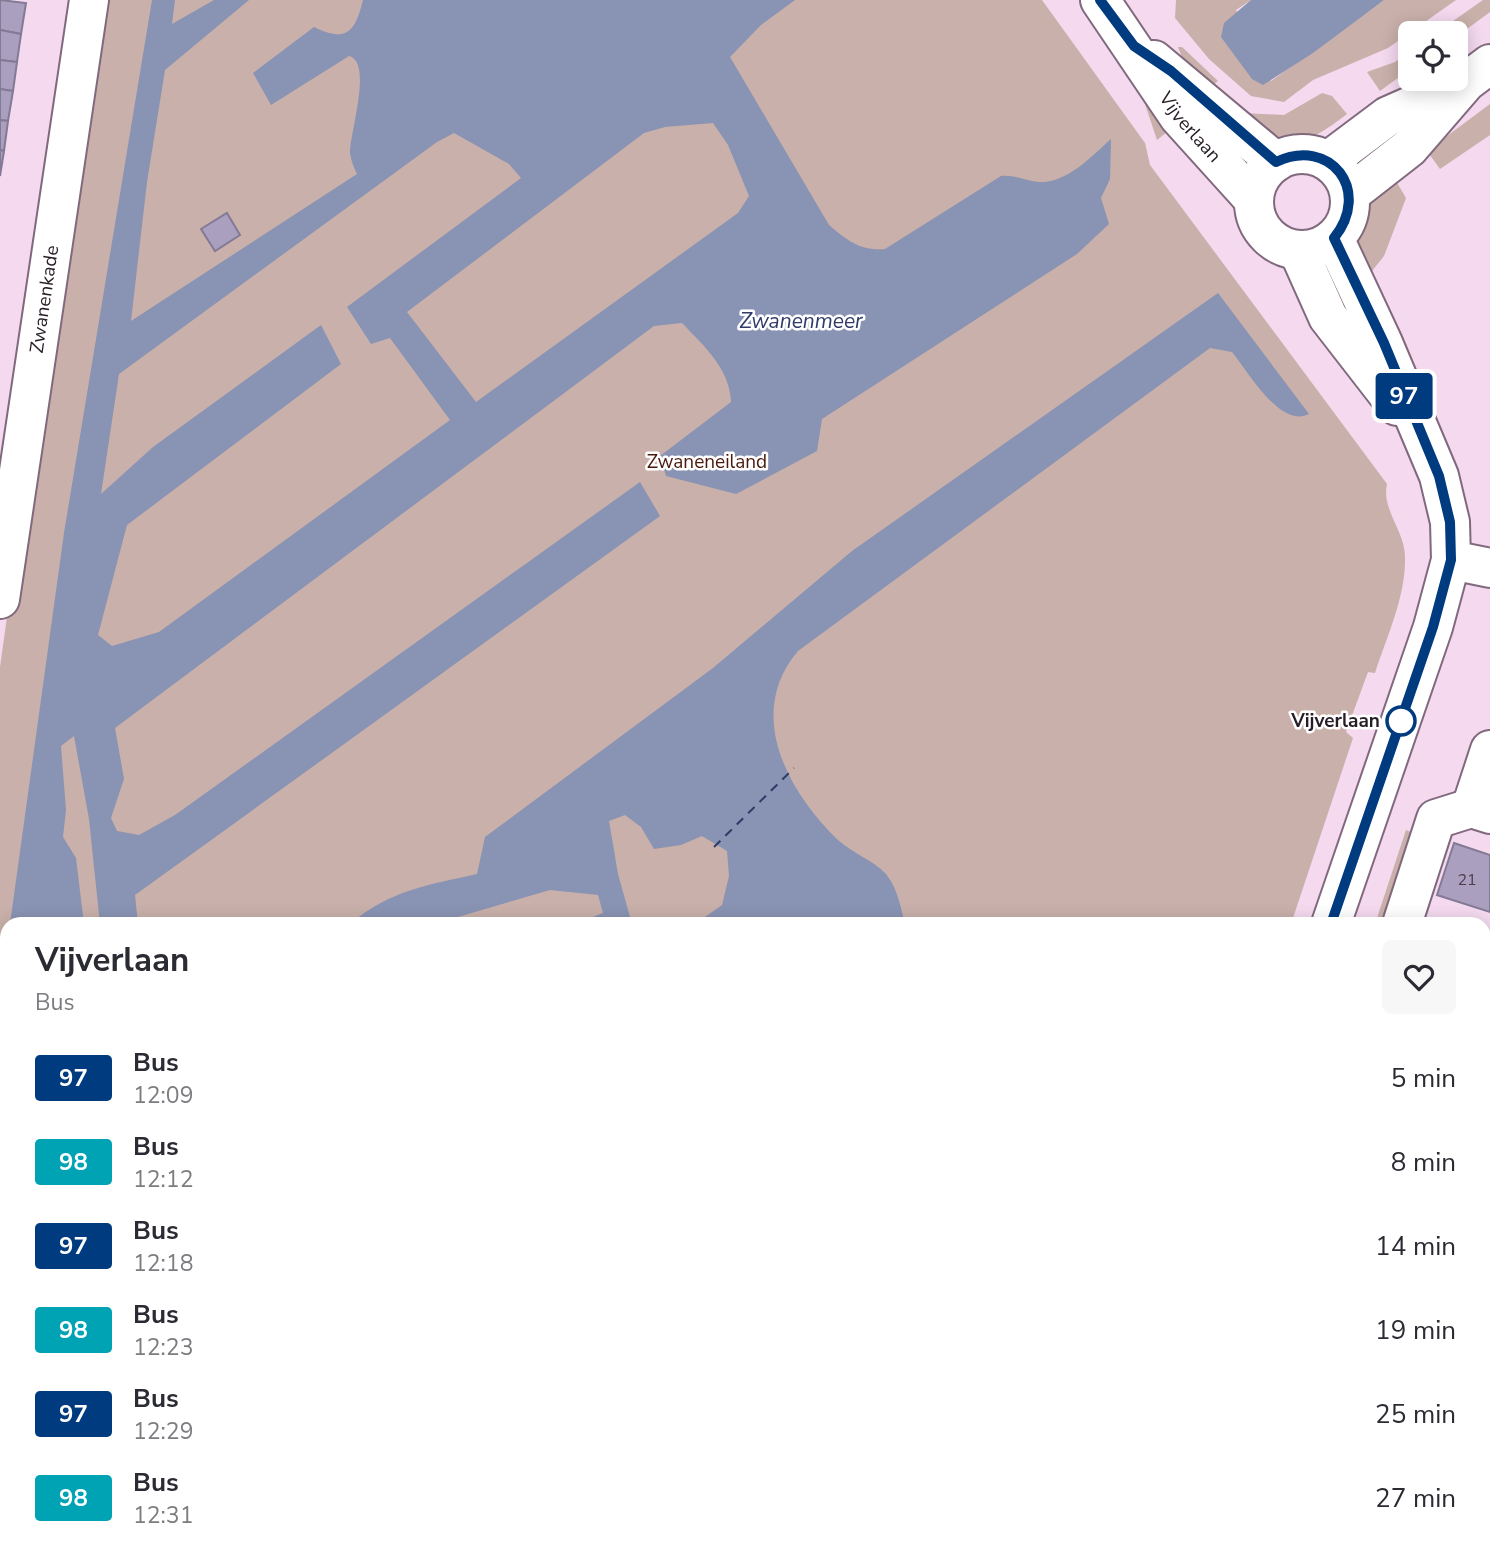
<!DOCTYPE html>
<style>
body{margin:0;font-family:"Nunito Sans",sans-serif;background:#f7f7f7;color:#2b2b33;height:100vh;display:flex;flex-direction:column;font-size:26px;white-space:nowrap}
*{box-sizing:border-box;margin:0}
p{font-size:23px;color:#7c7c81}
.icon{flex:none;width:38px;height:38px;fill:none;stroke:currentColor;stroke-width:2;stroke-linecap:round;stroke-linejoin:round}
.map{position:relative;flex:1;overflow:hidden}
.side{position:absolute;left:0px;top:917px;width:1491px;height:637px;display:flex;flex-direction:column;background:#fff;border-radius:21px 21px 0 0;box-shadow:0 4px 18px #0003}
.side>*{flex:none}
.badge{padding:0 14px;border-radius:5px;font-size:24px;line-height:46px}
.controls{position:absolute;left:1398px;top:21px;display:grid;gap:14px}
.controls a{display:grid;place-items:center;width:70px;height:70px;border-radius:10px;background:#fff;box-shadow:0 4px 18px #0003;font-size:35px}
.map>.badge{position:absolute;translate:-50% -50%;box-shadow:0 0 0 4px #fff}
.round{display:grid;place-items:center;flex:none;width:74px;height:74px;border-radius:10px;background:#f7f7f7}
.summary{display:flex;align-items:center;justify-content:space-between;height:119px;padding:0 35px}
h1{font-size:33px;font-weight:700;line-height:52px}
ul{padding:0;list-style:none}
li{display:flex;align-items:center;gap:21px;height:84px;padding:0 35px}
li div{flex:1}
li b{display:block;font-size:26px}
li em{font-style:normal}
li .badge{min-width:77px;font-weight:700;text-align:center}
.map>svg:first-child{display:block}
.green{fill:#c9b0aa}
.water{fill:#8993b3;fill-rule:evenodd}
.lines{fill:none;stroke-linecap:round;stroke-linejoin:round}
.ferry{stroke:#2f3b68;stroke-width:2;stroke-dasharray:9 7;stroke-linecap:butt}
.building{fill:#aa9fbf;stroke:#837a95;stroke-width:2}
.minor-casing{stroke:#81697d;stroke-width:42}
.major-casing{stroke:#81697d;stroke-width:42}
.minor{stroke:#fff;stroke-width:38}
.major{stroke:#fff;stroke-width:38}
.line-casing{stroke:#fff;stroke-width:16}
.line{stroke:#003b80;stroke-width:10}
.stop-dot{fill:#fff;stroke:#003b80;stroke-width:3.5}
.labels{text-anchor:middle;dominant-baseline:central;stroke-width:5;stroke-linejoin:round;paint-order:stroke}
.number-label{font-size:16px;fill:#483e4c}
.street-label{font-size:19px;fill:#271d26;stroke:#fff}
.park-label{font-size:19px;fill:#4a190e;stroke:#fff}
.stop-label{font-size:19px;font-weight:bold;fill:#271d26;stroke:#fff;text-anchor:end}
.water-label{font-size:21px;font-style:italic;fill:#2f3b68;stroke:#fff}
</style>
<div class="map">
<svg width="1490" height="1554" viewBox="0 0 1490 1554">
<rect width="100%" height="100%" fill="#f4d9ef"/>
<g class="green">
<path d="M93 0H1042L1145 143 1150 165 1387 484C1381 509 1405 531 1405 557 1406 596 1387 636 1375 673L1368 672 1346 732 1353 738 1291 924H7V1233L0 1216V667Z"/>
<polygon points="1176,0 1251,0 1236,10 1271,81 1384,0 1456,0 1388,48 1313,80 1284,102 1251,96 1209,59 1175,18"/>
<polygon points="1483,0 1490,0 1490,12 1456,37 1456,33 1436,33"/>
<polygon points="1178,47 1182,47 1218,81 1204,92 1183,60"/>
<polygon points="1410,51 1410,69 1380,91 1367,72 1395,62"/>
<path d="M1322 93 1332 96 1347 114C1300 150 1289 149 1243 113L1284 115Z"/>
<polygon points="1147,94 1172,128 1157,140 1143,98"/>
<polygon points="1490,104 1490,135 1440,169 1427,151"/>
<path d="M1393 176 1406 198 1384 256 1368 276C1364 267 1355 256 1353 246 1347 217 1375 193 1393 176Z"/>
<polygon points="1406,830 1416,834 1389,924 1375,924"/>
<polygon points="1484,1106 1490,1109 1490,1184 1484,1180"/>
<polygon points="1484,1274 1490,1276 1490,1554 1314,1554 1293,1547 1484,1547"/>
<polygon points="193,1547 1113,1547 1111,1554 266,1554"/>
<polygon points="1139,1547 1236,1547 1259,1554 1137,1554"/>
</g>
<g class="water">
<path d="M152 0H175L172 24 214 0H249L165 70 147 182 131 321 357 174C354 168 351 161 350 153 350 132 373 62 349 56L271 105 253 73 314 27C347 43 355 32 363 0H795L761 25 730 57 829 225C848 241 860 251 885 249L1001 176C1016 174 1029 183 1045 182 1071 179 1093 155 1111 139L1110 179 1101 198 1109 224 1077 254 822 419 817 451 736 494 666 476 660 456 731 402C730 369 704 346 682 323L654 326 115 728 124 779 111 818 117 831 139 835 175 815 640 482 660 516 135 895 138 924H100L89 819 74 736 61 746 66 810 63 837 76 858 84 924H10L64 533ZM713 123 728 145 749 196 738 213 476 402 407 312 644 133 665 127ZM454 133 509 164 521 178 347 307 371 344 390 338 450 420 159 632 112 646 98 635 127 525 341 364 321 325 153 447 101 494 119 374 437 142Z"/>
<polygon points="1251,0 1384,0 1313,53 1263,85 1252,79 1221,37 1224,23"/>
<path d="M1218 293 1309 414C1280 429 1248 371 1232 352L1210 348 798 651C745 713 787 791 838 840 852 853 873 860 886 874 897 887 901 908 905 924H695L722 905 729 876 727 851 702 836 681 845 654 849 641 827 625 815 609 821 618 874 632 924H574L603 913 598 895 550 890 434 924H350C390 890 428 885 477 874L485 837 713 668 852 551Z"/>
<polygon points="7,941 7,1055 0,1053 0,979"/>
</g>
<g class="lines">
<polyline class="ferry" points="714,847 794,768"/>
</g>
<g class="building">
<polygon points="0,0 26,3 21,34 0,30"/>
<polygon points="0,30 21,34 17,62 0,60"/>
<polygon points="0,60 17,62 13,91 0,89"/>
<polygon points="0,89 13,91 8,121 0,120"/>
<polygon points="0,120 8,121 4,151 0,150"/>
<polygon points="0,150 4,151 0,176"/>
<polygon points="227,213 240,235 215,251 201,229"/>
<polygon points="1454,843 1490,855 1490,912 1437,895"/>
<polygon points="1484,1071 1490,1075 1490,1109 1484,1106"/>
<polygon points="7,1186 7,1258 0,1264 0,1192"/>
<polygon points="3,1313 7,1318 7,1360 0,1365 0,1316"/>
<polygon points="0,1371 7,1380 7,1406 1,1411 7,1419 7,1467 0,1472"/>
</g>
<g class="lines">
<defs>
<g id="minor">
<path id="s1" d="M1100 0 1179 117 1254 200"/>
<polyline points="1154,60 1276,162"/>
<circle cx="1302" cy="202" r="48"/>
<polyline points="1298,250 1328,317 1397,406"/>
<polyline points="1451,560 1490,568"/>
<path id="s2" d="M0 599 89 0"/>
<polyline points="1490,750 1471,808 1490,814"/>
<polyline points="1331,924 1433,627 1451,560 1450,522 1439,476 1383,343 1334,238"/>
<polyline points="1402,924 1436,819 1471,808"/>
<polyline points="1490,983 1490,1015"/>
<polyline points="1484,1229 1490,1231"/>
<polyline points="0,1544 7,1545"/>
<polyline points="33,1547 130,1554"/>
</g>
<g id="major">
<polyline points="1328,161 1388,116 1458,85"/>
<polyline points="1350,194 1409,148 1466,82 1490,64"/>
</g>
</defs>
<use href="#minor" class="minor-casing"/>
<use href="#major" class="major-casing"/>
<use href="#minor" class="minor"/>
<use href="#major" class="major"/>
</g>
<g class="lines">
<defs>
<path id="line" d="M1100 0 1134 46 1171 71 1276 162C1331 136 1372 191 1334 238L1384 343 1439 476 1450 522 1451 560 1433 627 1331 924"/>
</defs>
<use href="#line" class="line-casing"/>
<use href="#line" class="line"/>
</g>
<circle class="stop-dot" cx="1401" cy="721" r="14"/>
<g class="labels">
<g class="number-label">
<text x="1467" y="880">21</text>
</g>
<g class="street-label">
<text stroke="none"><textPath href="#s1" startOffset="156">Vijverlaan</textPath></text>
<text stroke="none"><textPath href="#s2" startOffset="303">Zwanenkade</textPath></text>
</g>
<g class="park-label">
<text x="707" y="462">Zwaneneiland</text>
</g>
<g class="stop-label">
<text x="1380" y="721">Vijverlaan</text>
</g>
<g class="water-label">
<text x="801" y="321">Zwanenmeer</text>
</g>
</g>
</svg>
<div class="controls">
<a><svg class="icon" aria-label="locate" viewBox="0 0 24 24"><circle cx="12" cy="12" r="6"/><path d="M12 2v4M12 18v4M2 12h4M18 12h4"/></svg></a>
</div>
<b class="badge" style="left:1404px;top:396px;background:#003b80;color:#fff">97</b>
<section class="side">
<div class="summary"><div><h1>Vijverlaan</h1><p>Bus</p></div><a class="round"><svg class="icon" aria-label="heart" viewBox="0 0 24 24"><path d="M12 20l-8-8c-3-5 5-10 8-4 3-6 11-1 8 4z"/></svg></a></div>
<ul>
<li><span class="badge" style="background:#003b80;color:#fff">97</span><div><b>Bus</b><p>12:09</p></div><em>5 min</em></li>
<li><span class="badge" style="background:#00a3b4;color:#fff">98</span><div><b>Bus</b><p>12:12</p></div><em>8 min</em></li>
<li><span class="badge" style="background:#003b80;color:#fff">97</span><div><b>Bus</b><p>12:18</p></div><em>14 min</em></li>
<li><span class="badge" style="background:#00a3b4;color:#fff">98</span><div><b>Bus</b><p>12:23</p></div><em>19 min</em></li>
<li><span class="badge" style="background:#003b80;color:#fff">97</span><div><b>Bus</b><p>12:29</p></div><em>25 min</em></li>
<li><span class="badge" style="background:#00a3b4;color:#fff">98</span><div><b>Bus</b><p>12:31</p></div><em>27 min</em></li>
</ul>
</section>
</div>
